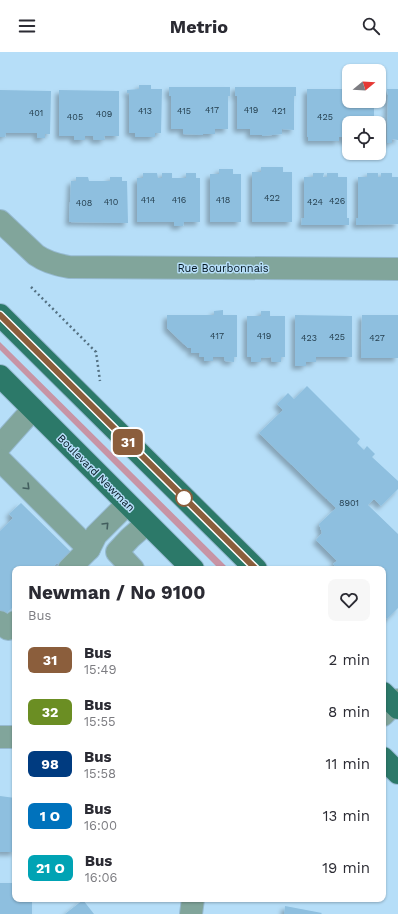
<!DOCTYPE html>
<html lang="fr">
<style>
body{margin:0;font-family:"Work Sans",sans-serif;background:#f7f7f7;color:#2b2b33;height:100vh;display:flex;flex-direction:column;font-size:15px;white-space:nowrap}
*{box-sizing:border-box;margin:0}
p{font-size:13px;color:#7c7c81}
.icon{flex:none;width:22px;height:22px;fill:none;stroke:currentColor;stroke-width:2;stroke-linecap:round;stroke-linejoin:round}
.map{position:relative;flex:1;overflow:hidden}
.side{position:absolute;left:12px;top:514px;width:374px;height:336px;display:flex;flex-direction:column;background:#fff;border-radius:8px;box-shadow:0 1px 3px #0004}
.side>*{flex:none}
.badge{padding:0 8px;border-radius:6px;font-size:14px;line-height:26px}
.needle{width:26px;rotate:72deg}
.controls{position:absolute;left:342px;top:12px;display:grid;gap:8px}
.controls a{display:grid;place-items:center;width:44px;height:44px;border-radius:8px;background:#fff;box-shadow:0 1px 3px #0004;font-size:20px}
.map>.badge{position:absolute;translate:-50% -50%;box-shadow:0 0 0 2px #fff}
.round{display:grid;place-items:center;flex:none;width:42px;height:42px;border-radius:8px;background:#f7f7f7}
.summary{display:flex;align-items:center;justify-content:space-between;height:68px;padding:0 16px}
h1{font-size:19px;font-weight:700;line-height:30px}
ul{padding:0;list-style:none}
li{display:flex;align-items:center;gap:12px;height:52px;padding:0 16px}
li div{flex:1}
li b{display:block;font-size:15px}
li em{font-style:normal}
li .badge{min-width:44px;font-weight:700;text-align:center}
header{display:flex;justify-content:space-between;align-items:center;height:52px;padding:0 16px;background:#fff;font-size:18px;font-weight:700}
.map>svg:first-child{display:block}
.green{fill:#c794a5}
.building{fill:#8ebfdf;filter:url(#shadow)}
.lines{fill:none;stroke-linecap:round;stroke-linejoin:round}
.minor-casing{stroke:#96bad1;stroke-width:24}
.major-casing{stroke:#96bad1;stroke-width:24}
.path{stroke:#557284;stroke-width:2.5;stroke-dasharray:2 3;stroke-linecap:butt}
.minor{stroke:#81a59b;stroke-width:22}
.major{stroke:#2c7969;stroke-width:22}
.oneway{stroke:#425e5e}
.line-casing{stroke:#fff;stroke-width:9}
.line{stroke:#8b5e3c;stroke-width:6}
.stop-dot{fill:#fff;stroke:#8b5e3c;stroke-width:2}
.labels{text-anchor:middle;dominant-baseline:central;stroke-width:3;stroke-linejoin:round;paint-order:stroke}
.number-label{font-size:9px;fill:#264050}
.street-label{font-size:11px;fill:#031621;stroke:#b6def8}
</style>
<header><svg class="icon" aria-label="menu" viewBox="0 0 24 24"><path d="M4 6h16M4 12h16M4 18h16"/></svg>Metrio<svg class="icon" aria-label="search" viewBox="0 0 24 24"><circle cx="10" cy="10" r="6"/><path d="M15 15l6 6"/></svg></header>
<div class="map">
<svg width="398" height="862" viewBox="0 0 398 862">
<defs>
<filter id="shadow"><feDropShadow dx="-3.5" dy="3.5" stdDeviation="2" flood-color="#0004"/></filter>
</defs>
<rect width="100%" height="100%" fill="#b6def8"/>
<polygon class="green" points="0,290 229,517 219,517 0,298"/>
<g class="building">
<polygon points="139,33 151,33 151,37 162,37 161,81 155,81 155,85 135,85 135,81 129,81 129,41 127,41 127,38 139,37"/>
<polygon points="169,35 230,35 230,44 228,44 228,77 215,77 215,82 203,82 203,83 183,82 183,77 171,77 171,44 169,44"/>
<polygon points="235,35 296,35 296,44 294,44 294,78 282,77 282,82 262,84 262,83 250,83 250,77 237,77 237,44 235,44"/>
<polygon points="307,37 349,37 349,49 374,49 374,71 349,71 349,89 342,89 342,85 339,85 339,89 308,89 308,85 307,85"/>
<polygon points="387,37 398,37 398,88 392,87 392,91 387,91 388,43"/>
<polygon points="0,38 51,39 50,82 45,82 45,86 37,86 37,81 6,81 5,85 0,85"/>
<polygon points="59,38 119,39 119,84 104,84 105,88 94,88 93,84 85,84 85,88 74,88 74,84 59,84"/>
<polygon points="261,115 283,115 283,120 292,120 292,170 252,170 252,120 261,120"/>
<polygon points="219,117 233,117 233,122 241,122 241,170 210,170 210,122 219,122"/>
<polygon points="143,121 157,121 158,126 162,126 162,121 172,121 172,126 186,126 186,121 196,121 196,126 200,126 200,170 184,170 183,174 174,174 174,170 137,170 137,126 143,126"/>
<polygon points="313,121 324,121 323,125 327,125 327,121 338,121 338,125 347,125 347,166 349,166 349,173 301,173 302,166 304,166 304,125 313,125"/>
<polygon points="367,121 378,121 378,125 381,125 381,121 392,121 392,125 398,125 398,172 356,173 356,166 358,166 358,125 367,125"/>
<polygon points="76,125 88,125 89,129 110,129 110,125 122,125 122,129 127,129 128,171 69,170 71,129 76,129"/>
<polygon points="223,258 223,263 237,263 237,305 234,305 234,310 225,309 224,305 213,305 213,309 204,309 204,305 199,305 200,301 191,301 191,296 188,296 167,276 167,263 214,263 214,259"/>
<polygon points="261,259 270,259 270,264 285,264 285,305 281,305 281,310 272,310 271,305 261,306 261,310 251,310 251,305 247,305 247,264 261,264"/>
<polygon points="295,263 352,264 352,305 316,305 316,310 306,310 306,314 295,314"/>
<polygon points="362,263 398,263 398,306 361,306"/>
<polygon points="307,334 360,387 357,391 364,398 367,394 375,402 372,405 398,429 398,437 381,454 374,447 368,453 398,482 398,556 387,567 383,563 383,517 339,517 333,512 337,509 316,488 322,481 319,472 336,456 259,381 283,358 277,352 288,341 294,347"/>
<polygon points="21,451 73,502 60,514 57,511 51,517 15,517 15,553 4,564 0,560 0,479 13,466 9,462"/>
<polygon points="0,744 15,746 15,800 0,800"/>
<polygon points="0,831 15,831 15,847 32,847 32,862 0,862"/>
<polygon points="83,848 94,862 65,862"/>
<polygon points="285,854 322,861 321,862 284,862"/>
</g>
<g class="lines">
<defs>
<g id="minor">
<path d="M0 169 36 203C46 210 57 213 69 215L398 217"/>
<polyline points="0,394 33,357"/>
<polyline points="0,408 89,497"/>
<polyline points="69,517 89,497 96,483 127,452"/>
<polyline points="133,517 117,500 130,486 146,472"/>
<polyline points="0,570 8,577 15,570"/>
<polyline points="383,663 398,648"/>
<polyline points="0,685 15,685"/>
<polyline points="191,862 193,847"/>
</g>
<g id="major">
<polyline points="0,263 256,517"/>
<polyline points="0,324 193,517"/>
<polyline points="383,641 398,656"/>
<polyline points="383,706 398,721"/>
</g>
</defs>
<use href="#minor" class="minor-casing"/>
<use href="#major" class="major-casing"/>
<polyline class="path" points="31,235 96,300 100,329"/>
<use href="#minor" class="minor"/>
<use href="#major" class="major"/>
</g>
<defs><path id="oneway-chevron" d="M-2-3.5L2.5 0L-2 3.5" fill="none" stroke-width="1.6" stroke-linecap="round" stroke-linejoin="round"/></defs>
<g class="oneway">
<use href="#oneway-chevron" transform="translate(27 435) rotate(45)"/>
<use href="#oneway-chevron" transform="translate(106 473) rotate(-46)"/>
</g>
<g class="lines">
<defs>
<polyline id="line" points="0,263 256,517"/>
</defs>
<use href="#line" class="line-casing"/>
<use href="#line" class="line"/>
</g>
<circle class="stop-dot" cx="184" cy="446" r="8"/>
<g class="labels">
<g class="number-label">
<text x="212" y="58">417</text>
<text x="251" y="58">419</text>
<text x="145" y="59">413</text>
<text x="184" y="59">415</text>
<text x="279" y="59">421</text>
<text x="36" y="61">401</text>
<text x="104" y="62">409</text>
<text x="75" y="65">405</text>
<text x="325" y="65">425</text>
<text x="272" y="146">422</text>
<text x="148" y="148">414</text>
<text x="179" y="148">416</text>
<text x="223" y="148">418</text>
<text x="337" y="149">426</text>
<text x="111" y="150">410</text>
<text x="315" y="150">424</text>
<text x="84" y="151">408</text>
<text x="217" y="284">417</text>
<text x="264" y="284">419</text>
<text x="337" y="285">425</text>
<text x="309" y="286">423</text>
<text x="377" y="286">427</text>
<text x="349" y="451">8901</text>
</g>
<g class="street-label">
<text x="223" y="216">Rue Bourbonnais</text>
<text transform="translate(96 421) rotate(45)">Boulevard Newman</text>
</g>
</g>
</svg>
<div class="controls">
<a><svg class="needle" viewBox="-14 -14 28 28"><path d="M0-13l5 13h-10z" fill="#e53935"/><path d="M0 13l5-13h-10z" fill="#7c7c81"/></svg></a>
<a><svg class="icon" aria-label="locate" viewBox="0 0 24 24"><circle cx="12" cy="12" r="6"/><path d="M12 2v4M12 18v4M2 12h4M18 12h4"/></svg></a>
</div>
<b class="badge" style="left:128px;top:390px;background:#8b5e3c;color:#fff">31</b>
<section class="side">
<div class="summary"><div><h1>Newman / No 9100</h1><p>Bus</p></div><a class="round"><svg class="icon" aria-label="heart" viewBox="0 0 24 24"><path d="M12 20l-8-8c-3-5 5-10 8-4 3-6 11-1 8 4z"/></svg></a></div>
<ul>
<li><span class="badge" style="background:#8b5e3c;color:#fff">31</span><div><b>Bus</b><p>15:49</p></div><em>2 min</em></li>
<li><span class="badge" style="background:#6b8e23;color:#fff">32</span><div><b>Bus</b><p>15:55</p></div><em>8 min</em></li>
<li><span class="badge" style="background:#003b80;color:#fff">98</span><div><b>Bus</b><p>15:58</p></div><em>11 min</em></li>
<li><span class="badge" style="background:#0072bc;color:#fff">1 O</span><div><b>Bus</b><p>16:00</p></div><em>13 min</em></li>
<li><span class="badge" style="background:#00a3b4;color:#fff">21 O</span><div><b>Bus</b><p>16:06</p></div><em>19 min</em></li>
</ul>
</section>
</div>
